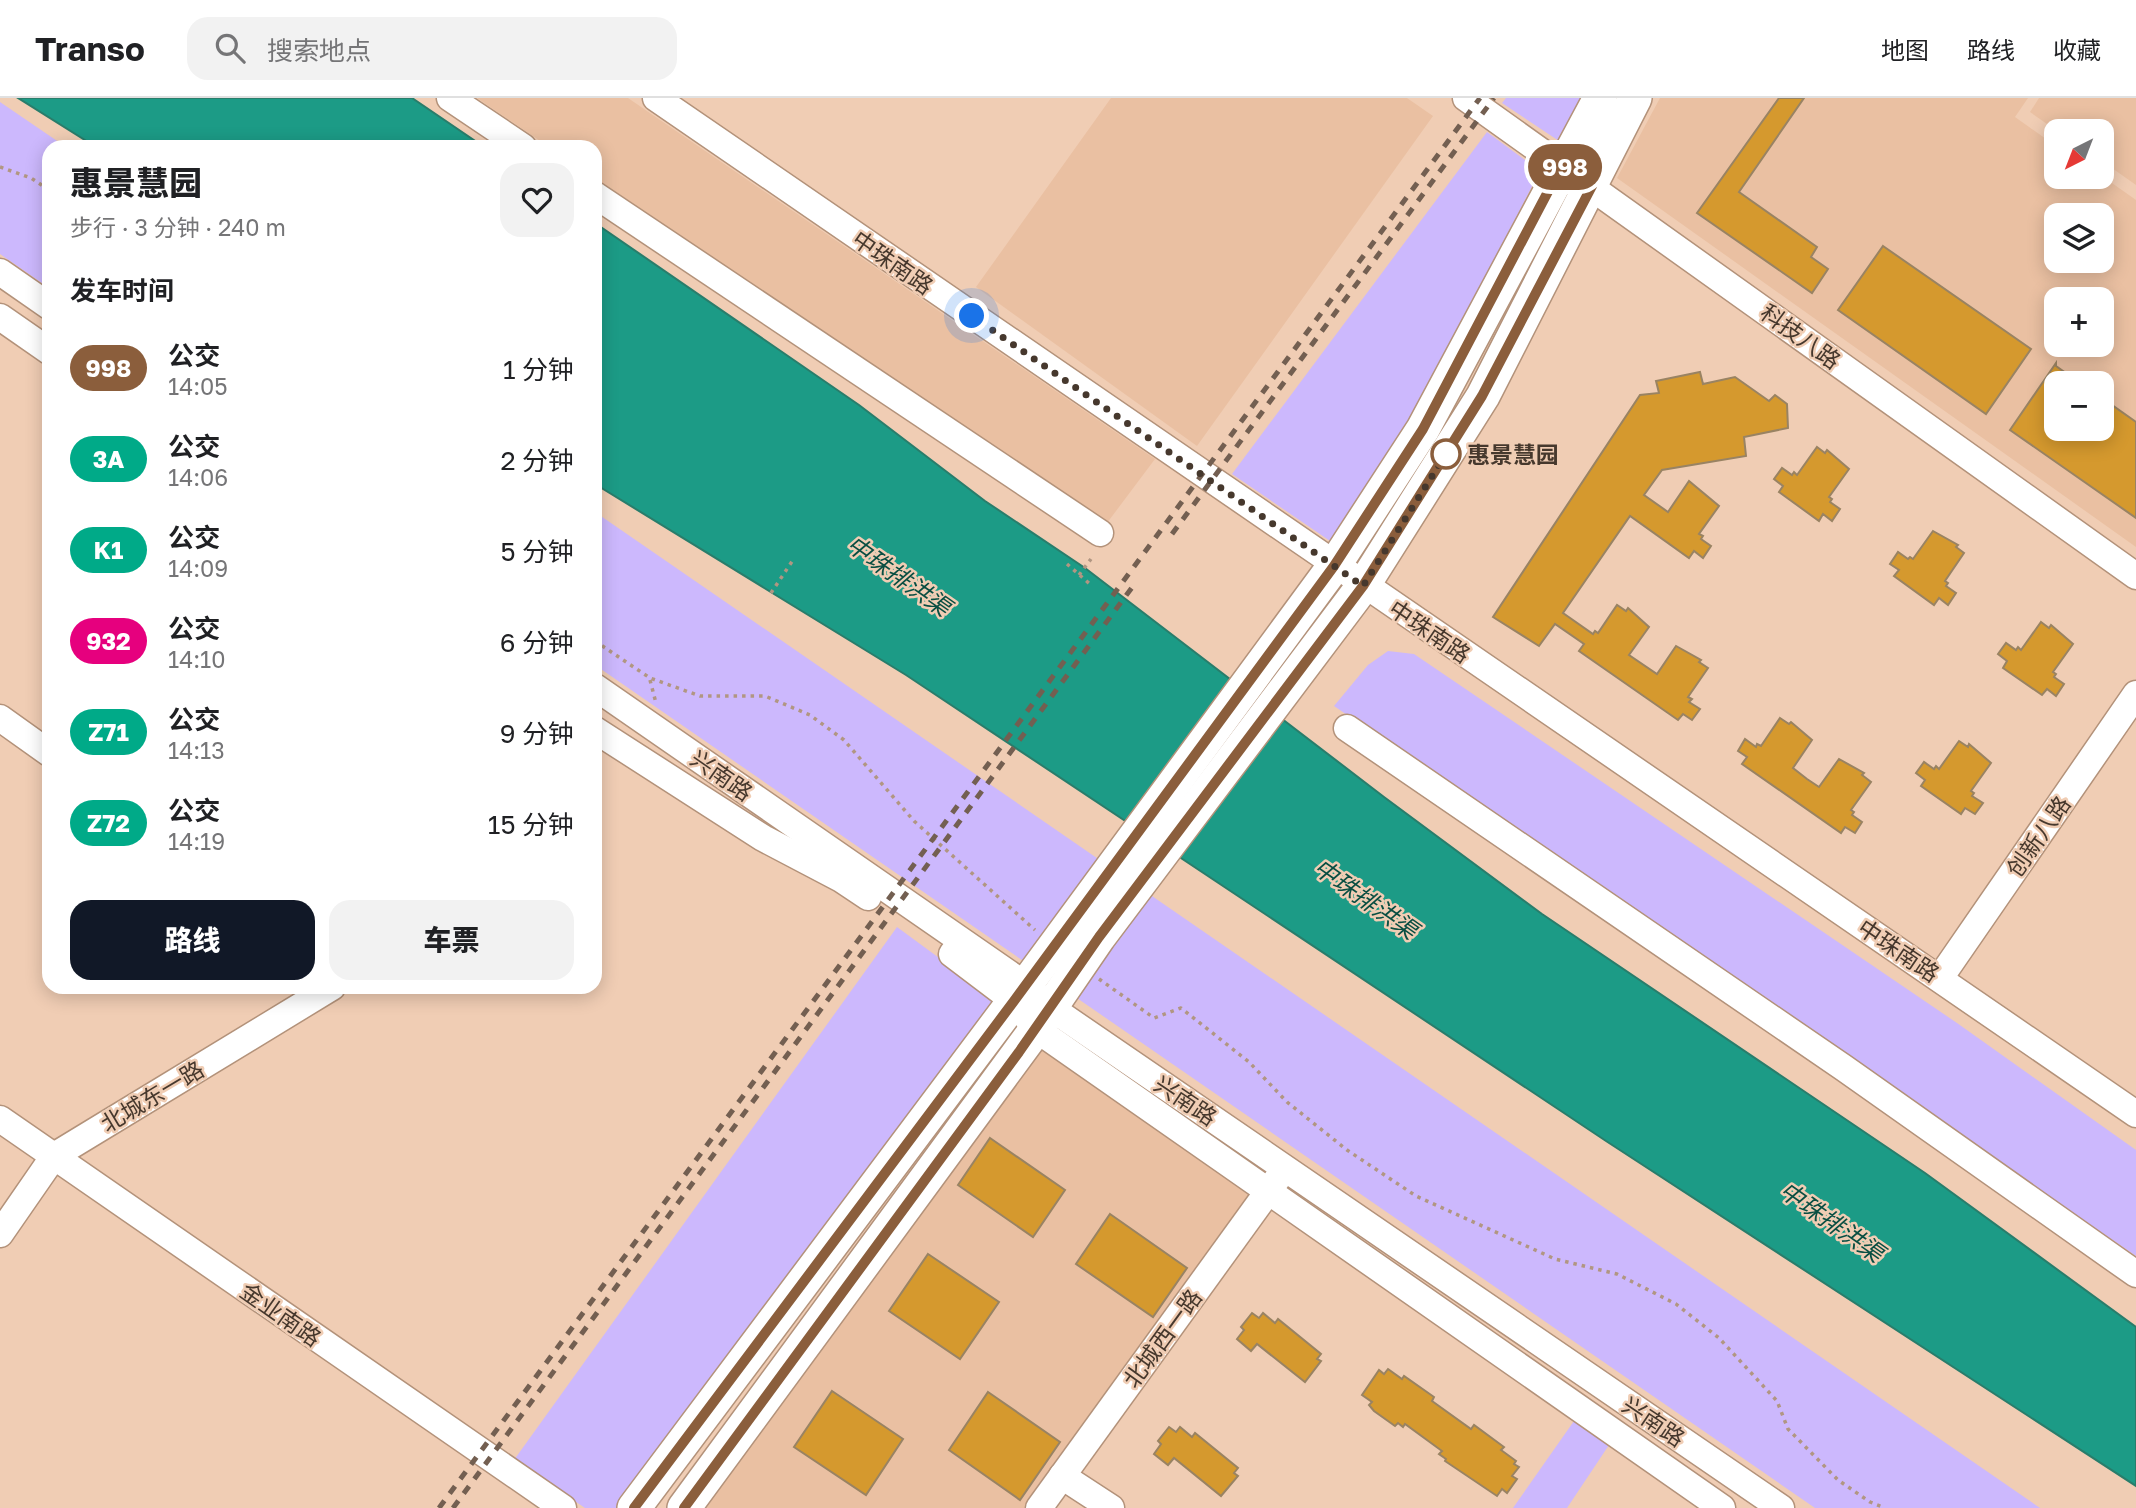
<!DOCTYPE html>
<html lang="zh">
<meta charset="utf-8">
<style>
body{margin:0;font-family:"Golos Text","Noto Sans SC",sans-serif;background:#f2f2f2;color:#202124;height:100vh;display:flex;flex-direction:column;font-size:26px;white-space:nowrap}
*{box-sizing:border-box;margin:0}
p{font-size:23px;color:#757577}
.icon{flex:none;width:38px;height:38px;fill:none;stroke:currentColor;stroke-width:2;stroke-linecap:round;stroke-linejoin:round}
.map{position:relative;flex:1;overflow:hidden}
.drawer{position:absolute;left:42px;top:42px;width:560px;height:854px;display:flex;flex-direction:column;background:#fff;border-radius:21px;box-shadow:0 4px 18px #0003}
.drawer>*{flex:none}
.badge{padding:0 14px;border-radius:23px;font-size:24px;line-height:46px}
.needle{width:46px;rotate:222deg}
.buttons{position:absolute;left:2044px;top:21px;display:grid;gap:14px}
.buttons a{display:grid;place-items:center;width:70px;height:70px;border-radius:14px;background:#fff;box-shadow:0 4px 18px #0003;font-size:35px}
.you{position:absolute;width:35px;height:35px;margin:-18px;border:5px solid #fff;border-radius:50%;background:#1a73e8;box-shadow:0 0 0 10px #1a73e833}
.map>.badge{position:absolute;translate:-50% -50%;box-shadow:0 0 0 4px #fff}
h2{padding:0 28px;font-size:26px;line-height:63px}
.round{display:grid;place-items:center;flex:none;width:74px;height:74px;border-radius:21px;background:#f2f2f2}
.summary{display:flex;align-items:center;justify-content:space-between;height:119px;padding:0 28px}
h1{font-size:33px;font-weight:800;line-height:52px}
.button{display:flex;gap:14px;margin-top:auto;padding:14px 28px}
.button a{flex:1;height:80px;border-radius:21px;background:#111827;color:#fff;font-size:28px;font-weight:800;line-height:80px;text-align:center}
.button a+a{background:#f2f2f2;color:#202124}
ul{padding:0;list-style:none}
li{display:flex;align-items:center;gap:21px;height:91px;padding:0 28px}
li div{flex:1}
li b{display:block;font-size:26px}
li em{font-style:normal}
li .badge{min-width:77px;font-weight:700;text-align:center}
header{display:flex;align-items:center;gap:42px;box-sizing:border-box;height:98px;padding:0 35px;background:#fff;border-bottom:2px solid #e0e0e0}
header strong{font-size:33px}
nav{display:flex;gap:38px;margin-inline-start:auto;font-size:24px}
.search{width:490px;height:63px;background:#f2f2f2;display:flex;align-items:center;gap:18px;box-sizing:border-box;padding:0 24px;border-radius:21px;color:#757577;font-size:26px}
.map>svg:first-child{display:block}
.built{fill:#eac0a2;fill-rule:evenodd}
.green{fill:#ccb8fd}
.water{fill:#1c9b86;stroke:#297d6b;stroke-width:2}
.building{fill:#d5992e;stroke:#998363;stroke-width:2}
.lines{fill:none;stroke-linecap:round;stroke-linejoin:round}
.minor-casing{stroke:#b3927a;stroke-width:29}
.major-casing{stroke:#b3927a;stroke-width:36}
.path{stroke:#b19682;stroke-width:3.5;stroke-dasharray:3.5 5;stroke-linecap:butt}
.minor{stroke:#fff;stroke-width:26}
.major{stroke:#fff;stroke-width:33}
.rail{stroke:#735f51;stroke-width:5;stroke-dasharray:9 9;stroke-linecap:butt}
.line-casing{stroke:#fff;stroke-width:16}
.line{stroke:#8b5e3c;stroke-width:10}
.walk{stroke:#46382d;stroke-width:7;stroke-dasharray:0 12.6}
.stop-dot{fill:#fff;stroke:#8b5e3c;stroke-width:3.5}
.labels{text-anchor:middle;dominant-baseline:central;stroke-width:5;stroke-linejoin:round;paint-order:stroke}
.street-label{font-size:23px;fill:#46382d;stroke:#f0cdb4}
.stop-label{font-size:23px;font-weight:bold;fill:#46382d;stroke:#f0cdb4;text-anchor:start}
.water-label{font-size:24px;font-style:italic;fill:#094e42;stroke:#f0cdb4}
</style>
<header>
<strong>Transo</strong>
<div class="search"><svg class="icon" aria-label="search" viewBox="0 0 24 24"><circle cx="10" cy="10" r="6"/><path d="M15 15l6 6"/></svg>搜索地点</div>
<nav><a>地图</a><a>路线</a><a>收藏</a></nav>
</header>
<div class="map">
<svg width="2136" height="1410" viewBox="0 0 2136 1410">
<rect width="100%" height="100%" fill="#f0cdb4"/>
<g class="built">
<polygon points="477,0 628,0 1155,361 1107,425 595,80 595,49 549,49"/>
<polygon points="1111,0 1407,0 1433,18 1197,348 976,189"/>
<path d="M1660 0H2028L2015 19 2056 48V79L2102 78 2136 102V449L1617 80ZM2056 117H2102V163H2056ZM2056 201H2102V247H2056ZM2056 285H2102V331H2056Z"/>
<polygon points="2039,0 2136,0 2136,87 2102,63 2102,33 2057,33 2030,14"/>
<polygon points="1038,944 1255,1090 1024,1410 697,1410"/>
</g>
<g class="green">
<polygon points="1506,0 1584,0 1559,43 1502,5"/>
<polygon points="0,4 66,49 49,49 49,190 0,156"/>
<polygon points="1487,34 1540,73 1407,331 1330,443 1232,376"/>
<polygon points="595,414 2040,1410 1815,1410 595,567"/>
<polygon points="1388,553 1414,556 1957,925 2136,1052 2136,1158 1334,608 1368,567"/>
<polygon points="897,829 999,904 618,1410 585,1410 514,1362"/>
<polygon points="1574,1323 1609,1347 1567,1410 1513,1410"/>
</g>
<g class="water">
<polygon points="18,0 412,0 484,49 96,49"/>
<polygon points="595,125 859,307 985,403 1085,470 1384,699 1542,816 1925,1075 2136,1229 2136,1388 1606,1043 906,577 595,386"/>
</g>
<g class="building">
<polygon points="1779,0 1804,0 1739,94 1817,149 1811,159 1828,171 1812,195 1697,115"/>
<polygon points="1883,148 2031,251 1986,316 1838,212"/>
<polygon points="2056,265 2056,268 2080,285 2056,285 2056,331 2102,331 2102,300 2136,324 2136,420 2010,332"/>
<polygon points="1700,274 1703,286 1735,279 1769,303 1775,297 1787,306 1788,330 1744,339 1746,358 1662,372 1644,397 1668,414 1689,383 1719,408 1699,436 1703,438 1701,441 1711,448 1703,460 1694,453 1689,460 1630,418 1563,515 1593,536 1595,533 1598,535 1617,507 1626,513 1628,510 1649,529 1629,557 1657,576 1676,548 1701,562 1699,564 1708,570 1688,599 1692,601 1689,604 1700,611 1692,622 1683,616 1678,622 1579,553 1584,546 1555,526 1539,548 1493,519 1640,297 1659,295 1656,283"/>
<polygon points="1817,349 1825,355 1827,352 1849,371 1829,399 1832,401 1830,404 1840,411 1832,423 1823,416 1819,423 1779,394 1783,388 1774,381 1782,370 1792,377 1794,374 1797,377"/>
<polygon points="1933,433 1958,447 1956,449 1964,455 1945,483 1948,485 1946,488 1956,495 1948,507 1939,500 1934,507 1894,478 1899,472 1890,466 1898,454 1908,461 1910,459 1913,461"/>
<polygon points="2041,524 2049,530 2051,527 2073,546 2053,574 2056,576 2054,579 2064,586 2056,598 2047,591 2042,597 2003,570 2007,563 1998,556 2006,545 2016,552 2018,549 2021,552"/>
<polygon points="1780,620 1789,626 1791,624 1812,642 1793,670 1807,681 1819,689 1839,661 1864,675 1862,677 1871,684 1851,712 1854,714 1852,717 1862,724 1855,735 1845,729 1841,735 1742,666 1747,659 1738,653 1745,641 1756,649 1757,646 1761,648"/>
<polygon points="1959,643 1968,649 1969,646 1991,665 1971,693 1974,695 1972,698 1983,705 1975,716 1965,710 1961,716 1921,688 1925,682 1916,675 1924,664 1934,671 1936,668 1939,671"/>
<polygon points="990,1040 1065,1092 1033,1139 958,1087"/>
<polygon points="1110,1116 1187,1170 1153,1219 1076,1166"/>
<polygon points="928,1156 999,1204 960,1261 889,1213"/>
<polygon points="1252,1215 1259,1220 1263,1215 1275,1225 1278,1221 1321,1256 1317,1261 1321,1263 1305,1284 1257,1246 1251,1253 1237,1241 1244,1232 1241,1229"/>
<polygon points="1388,1271 1402,1281 1404,1278 1434,1299 1432,1303 1471,1331 1474,1327 1504,1349 1501,1352 1516,1363 1514,1366 1519,1369 1512,1378 1517,1381 1507,1395 1502,1391 1497,1398 1445,1363 1446,1361 1439,1356 1442,1353 1405,1326 1403,1329 1398,1325 1395,1328 1374,1313 1369,1307 1372,1304 1362,1297 1379,1272 1384,1276"/>
<polygon points="832,1293 903,1341 866,1397 794,1349"/>
<polygon points="988,1294 1060,1344 1020,1402 949,1352"/>
<polygon points="1169,1329 1176,1334 1180,1329 1192,1339 1195,1335 1238,1370 1234,1375 1238,1378 1221,1398 1174,1360 1168,1367 1154,1356 1161,1346 1158,1343"/>
</g>
<g class="lines">
<defs>
<g id="minor">
<polyline points="450,0 523,49"/>
<polyline points="656,0 2136,1016"/>
<polyline points="1466,0 2136,478"/>
<polyline points="595,97 1100,435"/>
<polyline points="0,174 49,208"/>
<polyline points="0,219 49,253"/>
<polyline points="595,589 1024,886 1051,910 1781,1410"/>
<polyline points="0,620 49,655"/>
<polyline points="1347,630 1844,970 2136,1176"/>
<polyline points="595,632 763,740 841,781 868,799"/>
<polyline points="952,856 1014,903 1036,931 1722,1410"/>
<polyline points="1940,880 2136,596"/>
<polyline points="0,1021 563,1410"/>
<polyline points="0,1136 54,1058 332,889"/>
<polyline points="1062,1378 1111,1410"/>
<polyline points="1039,1410 1280,1077"/>
</g>
<g id="major">
<polyline points="634,1410 1014,903 1334,468 1423,331 1600,0"/>
<polyline points="684,1410 1036,931 1099,839 1363,488 1483,298 1635,0"/>
</g>
</defs>
<use href="#minor" class="minor-casing"/>
<use href="#major" class="major-casing"/>
<g class="path">
<polyline points="0,69 31,80 49,92"/>
<polyline points="1067,466 1091,487"/>
<polyline points="1079,477 1091,461"/>
<polyline points="771,495 793,462"/>
<polyline points="595,543 650,580 700,598 765,598 810,617 844,642 914,723 1035,832"/>
<polyline points="650,582 656,605"/>
<polyline points="1099,881 1154,920 1181,910 1249,964 1287,1004 1347,1052 1416,1098 1555,1161 1617,1176 1676,1206 1719,1240 1777,1303 1788,1331 1838,1382 1870,1404 1885,1410"/>
</g>
<use href="#minor" class="minor"/>
<use href="#major" class="major"/>
<g class="rail">
<polyline points="1172,436 1494,0"/>
<polyline points="439,1410 1480,0"/>
<polyline points="453,1410 1136,484"/>
</g>
</g>
<g class="lines">
<defs>
<polyline id="line" points="634,1410 1014,903 1334,468 1423,331 1562,67 1592,88 1482,298 1363,488 1099,839 1019,954 684,1410"/>
</defs>
<use href="#line" class="line-casing"/>
<use href="#line" class="line"/>
<polyline class="walk" points="972,218 1363,488 1446,356"/>
</g>
<circle class="stop-dot" cx="1446" cy="356" r="14"/>
<g class="labels">
<g class="street-label">
<text transform="translate(893 164) rotate(35)">中珠南路</text>
<text transform="translate(1801 238) rotate(36)">科技八路</text>
<text transform="translate(1430 533) rotate(34)">中珠南路</text>
<text transform="translate(722 677) rotate(35)">兴南路</text>
<text transform="translate(2038 738) rotate(-55)">创新八路</text>
<text transform="translate(1899 852) rotate(34)">中珠南路</text>
<text transform="translate(152 998) rotate(-31)">北城东一路</text>
<text transform="translate(1186 1002) rotate(34)">兴南路</text>
<text transform="translate(281 1216) rotate(35)">金业南路</text>
<text transform="translate(1162 1240) rotate(-54)">北城西一路</text>
<text transform="translate(1654 1323) rotate(34)">兴南路</text>
</g>
<g class="stop-label">
<text x="1467" y="356">惠景慧园</text>
</g>
<g class="water-label">
<text transform="translate(899 477) rotate(35)">中珠排洪渠</text>
<text transform="translate(1366 800) rotate(35)">中珠排洪渠</text>
<text transform="translate(1832 1123) rotate(35)">中珠排洪渠</text>
</g>
</g>
</svg>
<div class="buttons">
<a><svg class="needle" viewBox="-14 -14 28 28"><path d="M0-13l5 13h-10z" fill="#e53935"/><path d="M0 13l5-13h-10z" fill="#757577"/></svg></a>
<a><svg class="icon" aria-label="layers" viewBox="0 0 24 24"><path d="M12 4l9 5-9 5-9-5zM3 14l9 5 9-5"/></svg></a>
<a>+</a>
<a>−</a>
</div>
<div class="you" style="left:972px;top:218px"></div>
<b class="badge" style="left:1565px;top:69px;background:#8b5e3c;color:#fff">998</b>
<section class="drawer">
<div class="summary"><div><h1>惠景慧园</h1><p>步行 · 3 分钟 · 240 m</p></div><a class="round"><svg class="icon" aria-label="heart" viewBox="0 0 24 24"><path d="M12 20l-8-8c-3-5 5-10 8-4 3-6 11-1 8 4z"/></svg></a></div>
<h2>发车时间</h2>
<ul>
<li><span class="badge" style="background:#8b5e3c;color:#fff">998</span><div><b>公交</b><p>14:05</p></div><em>1 分钟</em></li>
<li><span class="badge" style="background:#0a8;color:#fff">3A</span><div><b>公交</b><p>14:06</p></div><em>2 分钟</em></li>
<li><span class="badge" style="background:#0a8;color:#fff">K1</span><div><b>公交</b><p>14:09</p></div><em>5 分钟</em></li>
<li><span class="badge" style="background:#e6007e;color:#fff">932</span><div><b>公交</b><p>14:10</p></div><em>6 分钟</em></li>
<li><span class="badge" style="background:#0a8;color:#fff">Z71</span><div><b>公交</b><p>14:13</p></div><em>9 分钟</em></li>
<li><span class="badge" style="background:#0a8;color:#fff">Z72</span><div><b>公交</b><p>14:19</p></div><em>15 分钟</em></li>
</ul>
<div class="button"><a>路线</a><a>车票</a></div>
</section>
</div>
